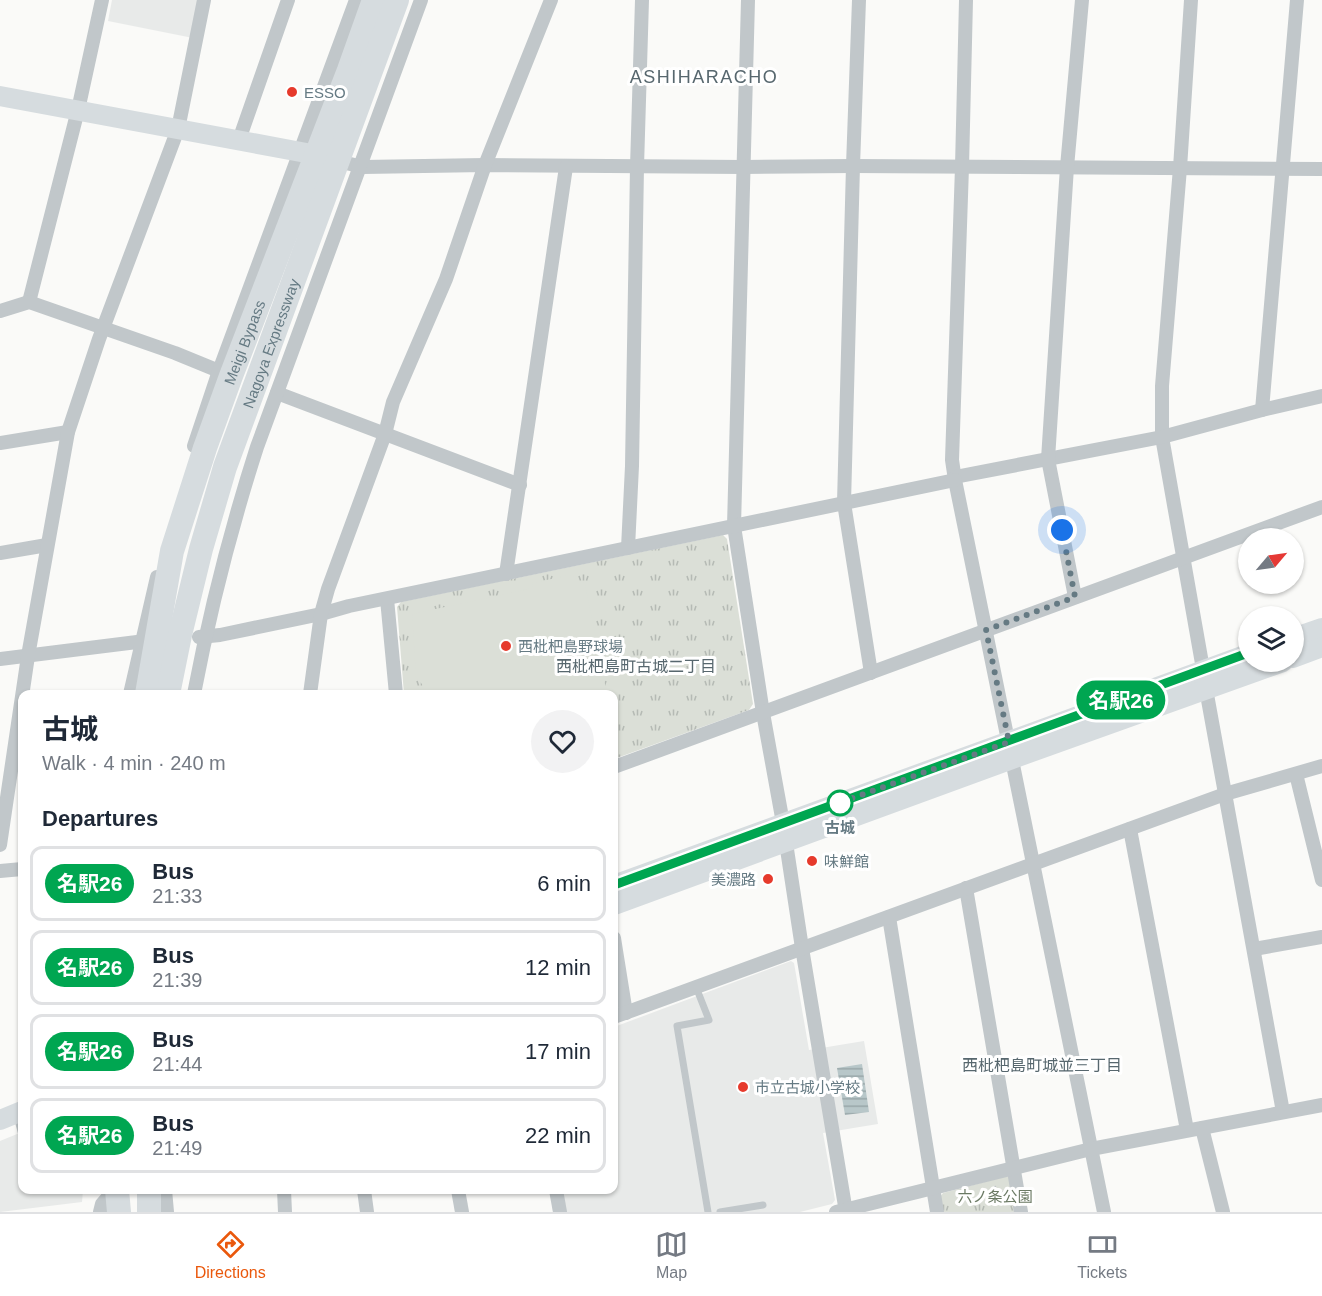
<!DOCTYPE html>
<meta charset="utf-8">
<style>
body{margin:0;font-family:Arial,"Noto Sans JP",sans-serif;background:#f2f2f3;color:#1f2937;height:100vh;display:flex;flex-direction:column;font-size:22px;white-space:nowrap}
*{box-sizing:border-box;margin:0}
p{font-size:20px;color:#747a83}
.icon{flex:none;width:33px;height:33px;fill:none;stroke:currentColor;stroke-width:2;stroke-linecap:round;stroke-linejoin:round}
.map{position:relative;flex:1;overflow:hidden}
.sheet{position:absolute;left:18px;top:690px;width:600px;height:504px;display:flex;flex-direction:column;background:#fff;border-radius:12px;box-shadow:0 2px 4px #0004}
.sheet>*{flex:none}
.badge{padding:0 12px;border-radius:20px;font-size:21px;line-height:39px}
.needle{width:39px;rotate:61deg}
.tools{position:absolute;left:1238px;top:528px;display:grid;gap:12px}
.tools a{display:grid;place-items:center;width:66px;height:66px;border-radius:50%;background:#fff;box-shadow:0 2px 4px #0004;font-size:30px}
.you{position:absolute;width:30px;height:30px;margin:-15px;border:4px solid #fff;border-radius:50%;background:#1a73e8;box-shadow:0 0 0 9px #1a73e833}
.map>.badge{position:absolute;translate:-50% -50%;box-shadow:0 0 0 3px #fff}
h2{padding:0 24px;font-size:22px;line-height:54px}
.round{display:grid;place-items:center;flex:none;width:63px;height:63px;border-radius:32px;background:#f2f2f3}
.head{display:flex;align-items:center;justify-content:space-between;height:102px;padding:0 24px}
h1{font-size:28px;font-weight:700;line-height:45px}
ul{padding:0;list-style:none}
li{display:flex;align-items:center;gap:18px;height:75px;margin:0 12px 9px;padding:0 12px;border:3px solid #e0e1e3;border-radius:12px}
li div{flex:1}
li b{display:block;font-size:22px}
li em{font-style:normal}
li .badge{min-width:66px;font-weight:700;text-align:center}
.tab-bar{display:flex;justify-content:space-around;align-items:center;height:84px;border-top:2px solid #e0e1e3;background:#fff;font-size:16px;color:#747a83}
.tab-bar a{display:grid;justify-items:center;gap:3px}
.tab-bar .current{color:#ea580c}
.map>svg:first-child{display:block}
.built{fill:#e8eae9}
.grass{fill:url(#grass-tufts)}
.pitch{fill:#dbdfd7}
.water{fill:url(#water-rules)}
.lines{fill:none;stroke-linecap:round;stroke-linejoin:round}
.path{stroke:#bbc0c2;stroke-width:2;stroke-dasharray:3 3;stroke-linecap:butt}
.lane{stroke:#c1c7ca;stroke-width:7}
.street{stroke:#c1c7ca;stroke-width:14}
.secondary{stroke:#d6dcdf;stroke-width:20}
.highway{stroke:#d6dcdf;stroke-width:24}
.line-casing{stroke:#fff;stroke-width:14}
.line{stroke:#00a651;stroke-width:9}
.walk{stroke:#657a83;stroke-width:6;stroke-dasharray:0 10.8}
.poi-dot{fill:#e63a2c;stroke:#fff;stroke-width:2}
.stop-dot{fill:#fff;stroke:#00a651;stroke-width:3}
.labels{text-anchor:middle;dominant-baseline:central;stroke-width:6;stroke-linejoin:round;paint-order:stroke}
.poi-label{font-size:15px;fill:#657a83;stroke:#fff;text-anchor:start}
.street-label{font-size:15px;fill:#657a83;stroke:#fff}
.stop-label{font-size:15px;font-weight:bold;fill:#657a83;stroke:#fff}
.park-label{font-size:15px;fill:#6b7a64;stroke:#fff}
.neighbourhood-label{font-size:16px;fill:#57676e;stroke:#fff}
.quarter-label{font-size:18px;letter-spacing:1.5px;fill:#57676e;stroke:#fff}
</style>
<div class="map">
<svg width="1322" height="1212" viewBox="0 0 1322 1212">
<defs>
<pattern id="grass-tufts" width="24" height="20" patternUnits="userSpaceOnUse" patternTransform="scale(1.5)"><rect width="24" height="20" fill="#dbdfd7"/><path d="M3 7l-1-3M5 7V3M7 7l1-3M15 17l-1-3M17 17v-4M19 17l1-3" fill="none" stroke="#b5bab4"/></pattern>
<pattern id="water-rules" width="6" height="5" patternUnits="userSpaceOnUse" patternTransform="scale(1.5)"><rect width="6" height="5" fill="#b8c7c9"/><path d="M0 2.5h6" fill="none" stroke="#99a7a9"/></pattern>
</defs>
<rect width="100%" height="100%" fill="#fafaf8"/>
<g class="built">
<polygon points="112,0 201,0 193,38 108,21"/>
<polygon points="791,961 794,963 809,1050 864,1041 878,1124 823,1133 835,1200 832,1204 800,1212 566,1212 562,1190 614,1190 614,1027"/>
<polygon points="22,1132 22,1190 83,1190 82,1202 0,1212 0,1141"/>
</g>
<g class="grass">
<polygon points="723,535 727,539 753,704 749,710 614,759 614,694 404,694 397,607 401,602"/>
<polygon points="1007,1176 1011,1179 1017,1212 941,1212 939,1198 943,1193"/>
</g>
<polygon class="pitch" points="570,575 585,584 607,694 423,694 422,684 416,678 412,614 533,588 532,583"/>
<polygon class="water" points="862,1064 869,1112 845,1115 837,1068"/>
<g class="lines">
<path class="path" d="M995 1186C997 1196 998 1200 1006 1206"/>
<g class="lane">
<polyline points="696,987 709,1020 677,1026 708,1212"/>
<polyline points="17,1116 22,1135"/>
<polyline points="720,1212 763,1205"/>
</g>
<g class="street">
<polyline points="748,0 734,526 763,713 783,823 802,948 846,1212"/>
<polyline points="859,0 853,166 844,503 871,673"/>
<polyline points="966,0 962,167 952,460 955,480 1104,1212"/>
<polyline points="1191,0 1180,168 1162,386 1162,437 1203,669"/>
<polyline points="239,140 288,0"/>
<polyline points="346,163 363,167 485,165 743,167 853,166 1322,169"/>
<polyline points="29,302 78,110 102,0"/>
<polyline points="0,311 29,302 175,353 219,371"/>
<polyline points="277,393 520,485"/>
<polyline points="1262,410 1297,0"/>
<polyline points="0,443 68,432"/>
<polyline points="194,446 219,371 356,0"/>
<polyline points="955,477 1162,437 1262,410 1322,396"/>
<polyline points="628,548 632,466 637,167 642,0"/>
<polyline points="0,553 47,545"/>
<polyline points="506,574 566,167"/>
<polyline points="1075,597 1048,459 1067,167 1082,0"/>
<polyline points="387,599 396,694"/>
<polyline points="199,637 220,635 321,614 349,606 955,480"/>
<polyline points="0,659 145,641"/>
<polyline points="1206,689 1283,1112"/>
<polyline points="130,694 157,577"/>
<path d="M194 694C210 610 231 528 257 447L421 0"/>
<polyline points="310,694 321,614 328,589 385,434 393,402 446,279 485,165 551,0"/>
<polyline points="614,767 1322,507"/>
<polyline points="1296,774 1322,880"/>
<polyline points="1130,829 1187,1130"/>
<polyline points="0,845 28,656 68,432 99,339 178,129 204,0"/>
<polyline points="0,871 22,869"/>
<polyline points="966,888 1021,1212"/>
<polyline points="889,917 937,1212"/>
<polyline points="614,938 626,1013"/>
<polyline points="1254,949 1322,937"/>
<polyline points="614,1017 1225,794 1322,766"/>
<polyline points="1202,1128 1223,1212"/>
<polyline points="165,1190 167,1212"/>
<polyline points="284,1190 285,1212"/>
<polyline points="364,1190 367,1212"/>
<polyline points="458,1190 462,1212"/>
<polyline points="556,1190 560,1212"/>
<polyline points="100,1212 102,1204 114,1190"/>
<polyline points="836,1212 1091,1149 1322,1105"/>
</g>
<g class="secondary">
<polyline points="0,96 317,155"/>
<polyline points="1293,638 1322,628"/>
<polyline points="1293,658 1322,647"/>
<polyline points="614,885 1248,654"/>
<polyline points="614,905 1012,759 1283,662"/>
<polyline points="0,1120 22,1111"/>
</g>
<g class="highway">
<path id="s1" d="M147 694 172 551 205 448 231 376 349 70 374 0"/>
<path id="s2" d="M168 694 180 635 201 549 225 467 397 0"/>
<polyline points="117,1190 119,1212"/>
<polyline points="149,1190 149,1212"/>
</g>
</g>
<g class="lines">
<defs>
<polyline id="line" points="614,885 1248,653"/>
</defs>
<use href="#line" class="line-casing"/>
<use href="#line" class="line"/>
<polyline class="walk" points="840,803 836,804 1009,742 986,630 1075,597 1062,530"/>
</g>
<g class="poi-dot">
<circle cx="292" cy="92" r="6"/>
<circle cx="506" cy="646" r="6"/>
<circle cx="812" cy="861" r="6"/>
<circle cx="768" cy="879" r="6"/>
<circle cx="743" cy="1087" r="6"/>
</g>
<circle class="stop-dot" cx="840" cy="803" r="12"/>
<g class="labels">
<g class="poi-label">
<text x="304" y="92">ESSO</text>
<text x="518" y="646">西枇杷島野球場</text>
<text x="824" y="861">味鮮館</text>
<text x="756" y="879" text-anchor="end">美濃路</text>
<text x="755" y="1087">市立古城小学校</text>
</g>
<g class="street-label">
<text stroke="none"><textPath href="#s1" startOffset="366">Meigi Bypass</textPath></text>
<text stroke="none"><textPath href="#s2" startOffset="366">Nagoya Expressway</textPath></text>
</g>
<g class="stop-label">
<text x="840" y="827">古城</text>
</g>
<g class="park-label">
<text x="995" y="1196">六ノ条公園</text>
</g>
<g class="neighbourhood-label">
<text x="636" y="666">西枇杷島町古城二丁目</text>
<text x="1042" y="1065">西枇杷島町城並三丁目</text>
</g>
<g class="quarter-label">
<text x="704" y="77">ASHIHARACHO</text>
</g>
</g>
</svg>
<div class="tools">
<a><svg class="needle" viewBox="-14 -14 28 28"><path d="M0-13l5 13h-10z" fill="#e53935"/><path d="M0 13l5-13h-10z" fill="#747a83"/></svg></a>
<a><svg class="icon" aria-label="layers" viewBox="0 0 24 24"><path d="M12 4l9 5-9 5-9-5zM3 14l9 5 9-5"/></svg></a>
</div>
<div class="you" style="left:1062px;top:530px"></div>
<b class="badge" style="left:1121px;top:700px;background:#00a651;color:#fff">名駅26</b>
<section class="sheet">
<div class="head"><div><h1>古城</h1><p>Walk · 4 min · 240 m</p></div><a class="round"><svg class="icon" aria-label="heart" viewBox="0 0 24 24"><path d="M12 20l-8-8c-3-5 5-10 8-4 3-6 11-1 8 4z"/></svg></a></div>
<h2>Departures</h2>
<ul>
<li><span class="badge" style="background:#00a651;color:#fff">名駅26</span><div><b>Bus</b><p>21:33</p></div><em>6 min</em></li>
<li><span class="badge" style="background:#00a651;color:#fff">名駅26</span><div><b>Bus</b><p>21:39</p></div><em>12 min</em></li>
<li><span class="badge" style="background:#00a651;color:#fff">名駅26</span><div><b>Bus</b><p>21:44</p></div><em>17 min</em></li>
<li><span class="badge" style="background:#00a651;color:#fff">名駅26</span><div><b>Bus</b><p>21:49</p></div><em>22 min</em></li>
</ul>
</section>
</div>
<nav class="tab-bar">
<a class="current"><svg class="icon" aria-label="directions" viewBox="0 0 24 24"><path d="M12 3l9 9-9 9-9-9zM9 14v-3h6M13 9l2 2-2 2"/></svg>Directions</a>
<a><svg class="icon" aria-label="map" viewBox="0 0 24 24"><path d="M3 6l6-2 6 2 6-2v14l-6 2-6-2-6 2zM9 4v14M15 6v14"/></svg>Map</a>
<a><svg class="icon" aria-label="tickets" viewBox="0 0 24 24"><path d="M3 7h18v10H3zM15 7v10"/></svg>Tickets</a>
</nav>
